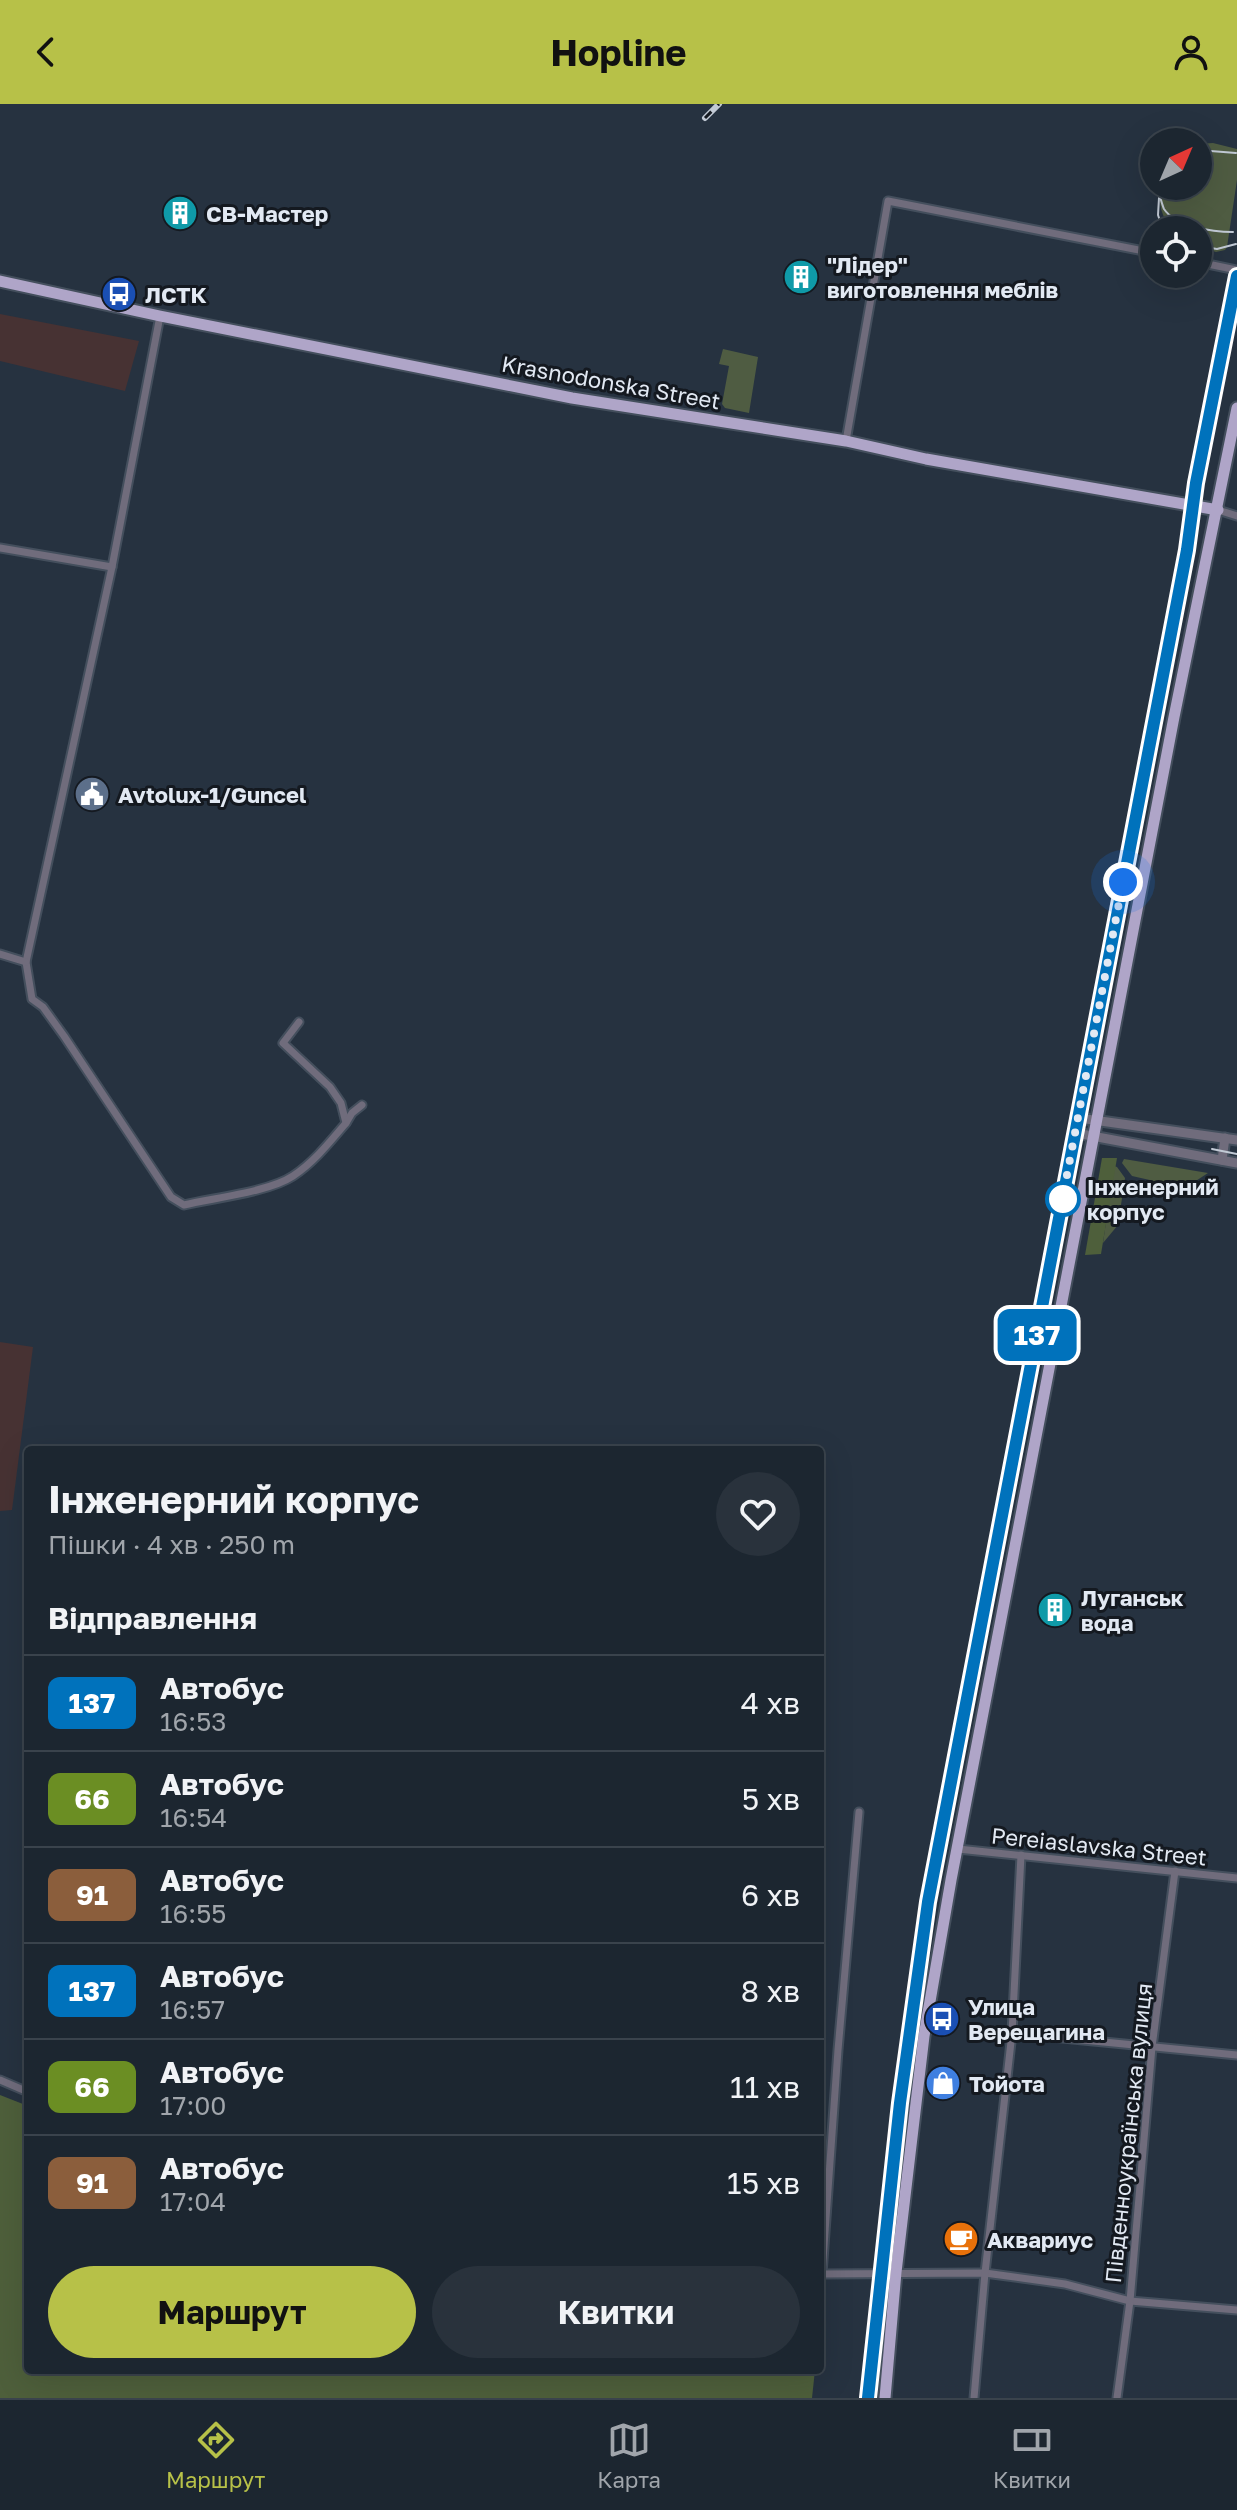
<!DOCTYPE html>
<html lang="uk">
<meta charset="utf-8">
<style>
body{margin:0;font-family:"Golos Text",sans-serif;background:#29323c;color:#f1f3f6;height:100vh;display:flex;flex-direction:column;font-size:30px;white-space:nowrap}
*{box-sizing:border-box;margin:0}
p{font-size:26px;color:#a0a5ab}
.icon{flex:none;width:44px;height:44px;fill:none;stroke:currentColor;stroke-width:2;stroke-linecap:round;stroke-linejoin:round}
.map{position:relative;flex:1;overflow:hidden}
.side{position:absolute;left:24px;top:1342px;width:800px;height:928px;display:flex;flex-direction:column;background:#1c2630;border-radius:8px;box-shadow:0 8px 32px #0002,0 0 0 2px #3a434c}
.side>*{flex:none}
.badge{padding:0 16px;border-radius:12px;font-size:28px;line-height:52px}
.needle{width:52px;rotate:44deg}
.controls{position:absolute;left:1140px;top:24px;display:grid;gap:16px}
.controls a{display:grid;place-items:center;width:72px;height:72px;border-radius:50%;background:#1c2630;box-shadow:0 8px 32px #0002,0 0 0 2px #3a434c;font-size:40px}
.you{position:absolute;width:40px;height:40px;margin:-20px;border:6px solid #fff;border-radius:50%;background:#1a73e8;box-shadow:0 0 0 12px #1a73e833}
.map>.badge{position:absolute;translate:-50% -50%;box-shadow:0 0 0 4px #fff}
h2{padding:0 24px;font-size:30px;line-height:72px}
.round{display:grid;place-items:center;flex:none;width:84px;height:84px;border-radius:42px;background:#29323c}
.headline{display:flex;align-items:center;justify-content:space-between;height:136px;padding:0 24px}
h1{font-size:38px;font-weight:700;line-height:60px}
.button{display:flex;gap:16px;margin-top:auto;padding:16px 24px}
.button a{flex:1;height:92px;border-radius:48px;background:#b7c148;color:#111;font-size:32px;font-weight:700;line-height:92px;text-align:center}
.button a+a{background:#29323c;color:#f1f3f6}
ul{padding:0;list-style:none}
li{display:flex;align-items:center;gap:24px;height:96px;padding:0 24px;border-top:2px solid #3a434c}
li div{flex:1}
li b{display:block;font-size:30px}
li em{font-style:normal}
li .badge{min-width:88px;font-weight:700;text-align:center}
header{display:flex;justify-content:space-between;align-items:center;height:104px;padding:0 24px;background:#b7c148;color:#111;font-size:36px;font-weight:700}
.menu{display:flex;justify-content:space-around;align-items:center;height:112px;border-top:2px solid #3a434c;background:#1c2630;font-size:22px;color:#a0a5ab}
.menu a{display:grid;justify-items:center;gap:4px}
.menu .selected{color:#b7c148}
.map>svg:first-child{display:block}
.commercial{fill:#473233}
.green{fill:#4f5c42}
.forest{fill:#4e5f3b}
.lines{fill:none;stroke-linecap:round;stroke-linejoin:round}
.minor-casing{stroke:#444f5d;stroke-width:11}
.tertiary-casing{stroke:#444f5d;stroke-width:13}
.primary-casing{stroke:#444f5d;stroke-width:15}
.minor{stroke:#706c7c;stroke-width:7}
.tertiary{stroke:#706c7c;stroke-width:9}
.primary{stroke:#afa5c8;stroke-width:11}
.tram{stroke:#c2cad5;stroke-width:2}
.rail-casing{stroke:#c2cad5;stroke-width:6}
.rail{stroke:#141920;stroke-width:3;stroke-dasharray:9;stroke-linecap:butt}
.line-casing{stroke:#fff;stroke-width:18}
.line{stroke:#0072bc;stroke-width:12}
.walk{stroke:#e2e9f3;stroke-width:8;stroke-dasharray:0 14.4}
.stop-dot{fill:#fff;stroke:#0072bc;stroke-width:4}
.labels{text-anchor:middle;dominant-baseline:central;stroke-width:6;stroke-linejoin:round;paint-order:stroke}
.poi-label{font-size:22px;font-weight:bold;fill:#e2e9f3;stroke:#141920;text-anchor:start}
.street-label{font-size:22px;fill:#e2e9f3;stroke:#141920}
.stop-label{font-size:22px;font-weight:bold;fill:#e2e9f3;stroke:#141920;text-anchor:start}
</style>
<header><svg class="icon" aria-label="back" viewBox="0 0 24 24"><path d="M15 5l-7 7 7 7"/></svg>Hopline<svg class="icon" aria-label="person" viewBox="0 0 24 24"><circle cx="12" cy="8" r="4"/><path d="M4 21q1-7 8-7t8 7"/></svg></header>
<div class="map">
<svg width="1237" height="2294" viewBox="0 0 1237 2294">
<rect width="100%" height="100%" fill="#263240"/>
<g class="commercial">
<polygon points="0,210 139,237 125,287 0,257"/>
<polygon points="0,1238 33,1243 12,1406 0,1407"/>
</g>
<g class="green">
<path d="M1213 39 1237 45V76L1227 143 1225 146 1216 148 1198 142V126H1173C1161 113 1158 100 1161 82H1198V40Z"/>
<polygon points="723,245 758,253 749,309 725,304 722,300 729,262 719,260"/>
<polygon points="1124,1055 1208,1069 1185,1084 1132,1072 1122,1059"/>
<polygon points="1114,1062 1117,1063 1125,1074 1118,1121 1103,1139"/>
</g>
<g class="forest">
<polygon points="1102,1054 1117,1054 1101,1150 1085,1151"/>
<polygon points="0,1991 28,2002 28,2266 815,2266 812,2294 0,2294"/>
</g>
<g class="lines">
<defs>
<g id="minor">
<polyline points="1198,158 1237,166"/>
<path d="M160 212 112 463 26 858 32 895 43 903 64 932 171 1093 184 1101C213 1094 269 1088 293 1072 314 1058 329 1039 346 1019L341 999 330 983 283 939 299 918"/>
<polyline points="846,337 888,97 1154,149"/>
<polyline points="1218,406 1237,412"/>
<polyline points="0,444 112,463"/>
<polyline points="0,850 26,858"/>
<polyline points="346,1019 352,1009 362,1001"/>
<polyline points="958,1745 1237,1774"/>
<polyline points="1012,1929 1237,1951"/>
<polyline points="0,1976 28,1988"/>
<polyline points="820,2170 985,2169 1065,2180 1130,2197 1237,2206"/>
<polyline points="822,2170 838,1946 859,1708"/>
<polyline points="974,2294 985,2169 1012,1929 1021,1751"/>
<polyline points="1117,2294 1130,2197 1152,1943 1175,1767"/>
</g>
<g id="tertiary">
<polyline points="1079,1014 1237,1036"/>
<polyline points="1076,1029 1237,1059"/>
<polyline points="1222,1056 1225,1034"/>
</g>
<g id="primary">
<polyline points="0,177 160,212 572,294 846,337 926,355 1218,406"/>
<polyline points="868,2294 900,1999 928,1798 1187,446 1196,379 1237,172"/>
<polyline points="885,2294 896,2168 924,1932 951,1776 1174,613 1237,304"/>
</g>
</defs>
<use href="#minor" class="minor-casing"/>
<use href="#tertiary" class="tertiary-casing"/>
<use href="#primary" class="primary-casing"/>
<use href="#minor" class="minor"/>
<use href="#tertiary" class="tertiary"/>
<use href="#primary" class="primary"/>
<g class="tram">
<polyline points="1198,46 1236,49"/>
<path d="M1160 92C1160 93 1163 103 1164 105 1176 123 1213 128 1233 128"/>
<polyline points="1159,94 1158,111 1163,126"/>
<polyline points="1198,142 1217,145 1236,140"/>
<polyline points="1212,1045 1237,1050"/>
</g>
<defs>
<polyline id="rail" points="705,14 719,0"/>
</defs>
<use href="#rail" class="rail-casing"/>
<use href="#rail" class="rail"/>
</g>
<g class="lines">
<defs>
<polyline id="line" points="868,2294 900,1999 928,1798 1187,446 1196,379 1237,172"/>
</defs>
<use href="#line" class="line-casing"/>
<use href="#line" class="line"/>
<polyline class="walk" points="1063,1095 1062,1097 1123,778"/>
</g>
<defs>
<symbol id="building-disc" viewBox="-11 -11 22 22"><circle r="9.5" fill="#0f9aa8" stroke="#141920"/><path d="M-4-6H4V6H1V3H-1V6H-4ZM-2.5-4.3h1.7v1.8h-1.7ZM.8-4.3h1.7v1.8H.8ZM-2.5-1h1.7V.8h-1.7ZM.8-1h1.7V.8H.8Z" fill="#fff"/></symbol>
<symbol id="bus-disc" viewBox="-11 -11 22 22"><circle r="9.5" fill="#1a4fb4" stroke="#141920"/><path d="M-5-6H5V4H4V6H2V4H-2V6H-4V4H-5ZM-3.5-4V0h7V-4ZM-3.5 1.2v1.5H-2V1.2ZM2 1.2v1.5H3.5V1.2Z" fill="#fff"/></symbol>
<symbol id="civic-disc" viewBox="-11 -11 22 22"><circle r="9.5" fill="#5c6f8a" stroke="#141920"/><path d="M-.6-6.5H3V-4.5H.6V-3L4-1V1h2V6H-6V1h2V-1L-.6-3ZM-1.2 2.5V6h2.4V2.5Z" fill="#fff"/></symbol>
<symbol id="shop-disc" viewBox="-11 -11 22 22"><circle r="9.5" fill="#3f7fe0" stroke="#141920"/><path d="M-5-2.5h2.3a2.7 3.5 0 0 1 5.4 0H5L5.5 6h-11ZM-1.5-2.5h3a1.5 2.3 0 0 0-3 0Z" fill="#fff"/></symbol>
<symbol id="cafe-disc" viewBox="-11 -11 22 22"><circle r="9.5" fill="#e8710a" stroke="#141920"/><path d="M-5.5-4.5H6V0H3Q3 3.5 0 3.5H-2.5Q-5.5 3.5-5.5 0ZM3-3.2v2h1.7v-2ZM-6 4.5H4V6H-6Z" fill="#fff"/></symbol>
</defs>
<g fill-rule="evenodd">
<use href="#building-disc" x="160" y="89" width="40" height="40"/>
<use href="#building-disc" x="781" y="153" width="40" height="40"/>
<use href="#bus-disc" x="99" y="170" width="40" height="40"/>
<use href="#civic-disc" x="72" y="670" width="40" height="40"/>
<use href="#building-disc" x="1035" y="1486" width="40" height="40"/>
<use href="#bus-disc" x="922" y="1895" width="40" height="40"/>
<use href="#shop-disc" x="923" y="1959" width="40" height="40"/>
<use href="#cafe-disc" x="941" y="2115" width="40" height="40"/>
</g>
<circle class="stop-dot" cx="1063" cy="1095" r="16"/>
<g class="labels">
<g class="poi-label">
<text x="206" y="109">СВ-Мастер</text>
<text x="827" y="160">"Лідер"<tspan x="827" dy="25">виготовлення меблів</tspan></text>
<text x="145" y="190">ЛСТК</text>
<text x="118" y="690">Avtolux-1/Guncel</text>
<text x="1081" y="1493">Луганськ<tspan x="1081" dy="25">вода</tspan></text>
<text x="968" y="1902">Улица<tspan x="968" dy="25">Верещагина</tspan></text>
<text x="969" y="1979">Тойота</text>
<text x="987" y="2135">Аквариус</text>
</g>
<g class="street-label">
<text transform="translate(611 278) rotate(10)">Krasnodonska Street</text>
<text transform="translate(1099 1742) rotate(6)">Pereiaslavska Street</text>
<text transform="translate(1128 2029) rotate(-84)">Південноукраїнська вулиця</text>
</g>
<g class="stop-label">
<text x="1087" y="1082">Інженерний<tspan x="1087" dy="25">корпус</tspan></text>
</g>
</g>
</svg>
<div class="controls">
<a><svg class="needle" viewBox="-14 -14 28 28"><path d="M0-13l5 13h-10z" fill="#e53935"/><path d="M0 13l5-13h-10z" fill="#a0a5ab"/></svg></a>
<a><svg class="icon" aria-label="locate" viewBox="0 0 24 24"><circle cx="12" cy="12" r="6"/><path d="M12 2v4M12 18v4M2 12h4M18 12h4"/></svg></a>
</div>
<div class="you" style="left:1123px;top:778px"></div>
<b class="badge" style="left:1037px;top:1231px;background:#0072bc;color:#fff">137</b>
<section class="side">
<div class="headline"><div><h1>Інженерний корпус</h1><p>Пішки · 4 хв · 250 m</p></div><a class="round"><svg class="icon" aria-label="heart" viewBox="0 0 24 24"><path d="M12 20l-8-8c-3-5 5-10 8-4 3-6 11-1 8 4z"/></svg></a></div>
<h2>Відправлення</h2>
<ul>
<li><span class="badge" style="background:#0072bc;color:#fff">137</span><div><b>Автобус</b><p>16:53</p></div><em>4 хв</em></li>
<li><span class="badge" style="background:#6b8e23;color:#fff">66</span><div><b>Автобус</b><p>16:54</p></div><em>5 хв</em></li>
<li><span class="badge" style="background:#8b5e3c;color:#fff">91</span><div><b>Автобус</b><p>16:55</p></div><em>6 хв</em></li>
<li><span class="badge" style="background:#0072bc;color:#fff">137</span><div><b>Автобус</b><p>16:57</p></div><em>8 хв</em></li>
<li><span class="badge" style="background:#6b8e23;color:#fff">66</span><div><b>Автобус</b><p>17:00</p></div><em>11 хв</em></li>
<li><span class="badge" style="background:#8b5e3c;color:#fff">91</span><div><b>Автобус</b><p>17:04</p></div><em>15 хв</em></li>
</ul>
<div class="button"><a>Маршрут</a><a>Квитки</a></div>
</section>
</div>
<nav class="menu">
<a class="selected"><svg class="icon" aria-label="directions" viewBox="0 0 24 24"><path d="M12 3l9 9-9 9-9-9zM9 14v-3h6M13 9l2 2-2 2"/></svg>Маршрут</a>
<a><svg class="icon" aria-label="map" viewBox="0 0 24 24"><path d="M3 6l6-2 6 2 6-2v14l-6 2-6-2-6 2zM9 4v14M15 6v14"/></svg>Карта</a>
<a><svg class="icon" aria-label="tickets" viewBox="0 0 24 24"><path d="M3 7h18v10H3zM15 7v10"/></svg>Квитки</a>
</nav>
